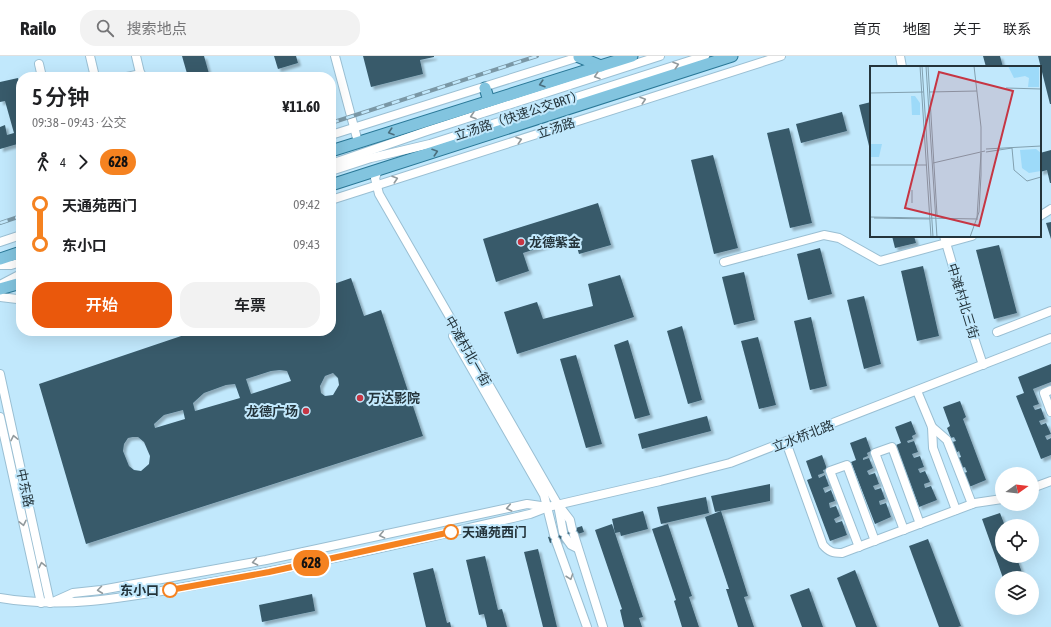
<!DOCTYPE html>
<html lang="zh">
<meta charset="utf-8">
<style>
body{margin:0;font-family:"Asap Condensed","Noto Sans SC",sans-serif;background:#f2f2f2;color:#202124;height:100vh;display:flex;flex-direction:column;font-size:15px;white-space:nowrap}
*{box-sizing:border-box;margin:0}
p{font-size:13px;color:#757577}
.icon{flex:none;width:22px;height:22px;fill:none;stroke:currentColor;stroke-width:2;stroke-linecap:round;stroke-linejoin:round}
.map{position:relative;flex:1;overflow:hidden}
.details{position:absolute;left:16px;top:16px;width:320px;height:264px;display:flex;flex-direction:column;background:#fff;border-radius:16px;box-shadow:0 4px 16px #0002}
.details>*{flex:none}
.badge{padding:0 8px;border-radius:13px;font-size:14px;line-height:26px}
.needle{width:26px;rotate:76deg}
.fabs{position:absolute;left:995px;top:411px;display:grid;gap:8px}
.fabs a{display:grid;place-items:center;width:44px;height:44px;border-radius:50%;background:#fff;box-shadow:0 4px 16px #0002;font-size:20px}
.map>.badge{position:absolute;translate:-50% -50%;box-shadow:0 0 0 2px #fff}
.legs{display:flex;align-items:center;gap:6px;height:44px;padding:0 16px;font-size:13px}
.legs p{margin-inline-start:auto}
.headline{display:flex;align-items:center;justify-content:space-between;height:68px;padding:0 16px}
h1{font-size:22px;font-weight:600;line-height:30px}
.button{display:flex;gap:8px;margin-top:auto;padding:8px 16px}
.button a{flex:1;height:46px;border-radius:16px;background:#ea580c;color:#fff;font-size:16px;font-weight:600;line-height:46px;text-align:center}
.button a+a{background:#f2f2f2;color:#202124}
ul{padding:0 16px;list-style:none}
li{display:flex;align-items:center;gap:14px;height:40px;font-size:15px}
li i{display:grid;place-items:center;width:6px;height:100%;margin:0 5px;background:currentColor}
li i::after{content:'';width:10px;height:10px;margin:-5px;border:3px solid;border-radius:50%;background:#fff}
li p{margin-inline-start:auto}
li:first-child i{background:linear-gradient(#0000 50%,currentColor 0)}
li:last-child i{background:linear-gradient(currentColor 50%,#0000 0)}
header{display:flex;align-items:center;gap:24px;box-sizing:border-box;height:56px;padding:0 20px;background:#fff;border-bottom:1px solid #e0e0e0}
header strong{font-size:19px}
nav{display:flex;gap:22px;margin-inline-start:auto;font-size:14px}
.search{width:280px;height:36px;background:#f2f2f2;display:flex;align-items:center;gap:10px;box-sizing:border-box;padding:0 14px;border-radius:16px;color:#757577;font-size:15px}
.map>svg:first-child{display:block}
.building{fill:#375a6b;fill-rule:evenodd;filter:url(#shadow)}
.lines{fill:none;stroke-linecap:round;stroke-linejoin:round}
.minor-casing{stroke:#9abfd3;stroke-width:10}
.major-casing{stroke:#2a7897;stroke-width:13}
.minor{stroke:#fff;stroke-width:8}
.major{stroke:#82c4df;stroke-width:11}
.rail-casing{stroke:#7a97a5;stroke-width:4}
.rail{stroke:#c1e8fc;stroke-width:2.5;stroke-dasharray:8;stroke-linecap:butt}
.oneway{stroke:#929a9d}
.oneway2{stroke:#4a6e7d}
.line-1-casing{stroke:#fff;stroke-width:9}
.line-1{stroke:#f58220;stroke-width:6}
.poi-dot{fill:#c63644;stroke:#c1e8fc;stroke-width:1.5}
.stop-1-dot{fill:#fff;stroke:#f58220;stroke-width:2}
.labels{text-anchor:middle;dominant-baseline:central;stroke-width:4;stroke-linejoin:round;paint-order:stroke}
.street-label{font-size:13px;fill:#24343b;stroke:#c1e8fc}
.poi-label{font-size:13px;font-weight:bold;fill:#24343b;stroke:#c1e8fc;text-anchor:start}
.stop-label{font-size:13px;font-weight:bold;fill:#24343b;stroke:#c1e8fc;text-anchor:start}
.inset-road{fill:none;stroke:#82a0af;stroke-width:1}
.view{fill:#c63644;fill-opacity:0.15;stroke:#c63644;stroke-width:2}
.inset-edge{fill:none;stroke:#24343b;stroke-width:2}
</style>
<header>
<strong>Railo</strong>
<div class="search"><svg class="icon" aria-label="search" viewBox="0 0 24 24"><circle cx="10" cy="10" r="6"/><path d="M15 15l6 6"/></svg>搜索地点</div>
<nav><a>首页</a><a>地图</a><a>关于</a><a>联系</a></nav>
</header>
<div class="map">
<svg width="1051" height="571" viewBox="0 0 1051 571">
<defs>
<filter id="shadow"><feDropShadow dx="3" dy="3" stdDeviation="1" flood-color="#0004"/></filter>
</defs>
<rect width="100%" height="100%" fill="#c1e8fc"/>
<g class="building">
<polygon points="182,0 204,0 210,21 188,21"/>
<polygon points="274,0 296,0 298,7 278,13"/>
<polygon points="363,0 434,0 434,1 420,4 423,18 371,31"/>
<polygon points="983,0 1000,0 1003,11 986,11"/>
<polygon points="1038,0 1051,0 1051,48 1050,48"/>
<polygon points="18,22 21,33 21,87 0,93 0,71 5,69 7,79 14,77 5,45 0,46 0,26"/>
<polygon points="871,46 871,94 870,94 859,49"/>
<polygon points="842,56 847,75 801,87 796,68"/>
<polygon points="789,72 812,167 790,172 767,77"/>
<polygon points="1051,94 1051,127 1050,127 1047,114 1040,116 1040,97"/>
<polygon points="713,99 738,192 714,198 691,104"/>
<polygon points="598,147 611,189 579,198 574,181 523,197 529,215 496,226 483,183"/>
<polygon points="1051,166 1051,183 1046,167"/>
<polygon points="892,180 914,180 916,187 895,192"/>
<polygon points="999,189 1017,257 994,263 976,194"/>
<polygon points="820,192 832,238 808,244 797,198"/>
<polygon points="923,210 939,280 917,285 901,215"/>
<polygon points="744,216 755,264 734,269 722,221"/>
<polygon points="620,219 634,261 517,298 504,256 537,246 543,263 593,250 588,228"/>
<path d="M351 222 364 260 381 254 423 380 86 488 39 328 196 275H331V229ZM280 314 287 315 291 325 251 338 246 323 271 315ZM333 317 338 322 339 329 333 339 325 340 321 337 320 330 325 320ZM235 328 240 342 195 355 193 347 204 337 226 329ZM183 354 185 363 155 372 154 368 164 359ZM133 381H138L144 386 150 400 149 408 141 415 134 414 129 410 123 395 124 388 128 382Z"/>
<polygon points="864,240 881,308 864,313 847,244"/>
<polygon points="811,261 827,330 810,334 794,265"/>
<polygon points="682,270 702,344 688,348 667,275"/>
<polygon points="758,281 776,349 759,353 741,285"/>
<polygon points="628,284 650,359 635,363 614,289"/>
<polygon points="576,299 602,388 586,392 560,303"/>
<polygon points="1051,308 1051,326 1033,333 1039,348 1033,350 1035,354 1041,352 1045,363 1039,365 1041,369 1046,367 1051,378 1045,380 1047,384 1051,382 1051,399 1041,403 1016,340 1024,337 1018,321"/>
<polygon points="960,345 966,361 963,363 986,424 969,431 964,417 967,416 965,411 962,412 958,402 961,401 959,395 956,397 952,386 956,385 954,381 951,382 947,372 950,370 943,351"/>
<polygon points="707,360 711,375 642,393 638,378"/>
<polygon points="911,365 916,378 912,380 913,383 907,385 908,387 914,385 918,396 912,398 914,402 920,400 924,411 918,413 920,417 925,415 930,426 924,428 925,432 931,430 937,444 919,451 896,389 901,387 895,371"/>
<polygon points="866,381 871,395 867,397 868,400 863,402 863,404 869,402 873,412 867,415 869,419 875,417 879,428 873,430 875,434 881,432 885,443 879,445 880,449 886,447 891,461 875,468 851,406 856,404 850,387"/>
<polygon points="822,399 827,413 823,414 824,417 818,419 819,422 825,419 829,430 823,432 825,437 831,434 835,445 829,447 830,452 836,450 840,460 834,463 836,467 842,465 847,479 830,485 807,424 812,422 806,405"/>
<polygon points="770,428 770,445 715,456 711,440"/>
<polygon points="706,441 709,457 661,468 657,451"/>
<polygon points="643,455 648,473 621,480 620,476 615,477 612,463"/>
<polygon points="721,455 748,540 744,541 754,571 738,571 726,533 729,533 705,461"/>
<polygon points="1000,457 1005,470 1002,470 1002,500 1016,500 1024,522 1003,522 982,463"/>
<polygon points="612,468 643,561 639,562 642,571 624,571 620,554 622,553 595,474"/>
<polygon points="668,468 692,540 689,541 699,571 682,571 674,545 676,544 652,473"/>
<polygon points="582,470 584,476 550,487 548,481"/>
<polygon points="928,483 961,570 958,571 939,571 909,490"/>
<polygon points="538,493 557,571 543,571 524,496"/>
<polygon points="485,500 498,554 502,553 507,571 487,571 484,558 479,559 466,504"/>
<polygon points="433,512 447,567 450,566 451,571 426,571 413,517"/>
<polygon points="855,514 877,571 856,571 837,522"/>
<polygon points="809,532 823,571 802,571 790,539"/>
<polygon points="312,538 315,555 262,566 259,549"/>
</g>
<g class="lines">
<defs>
<g id="minor">
<polyline points="90,0 95,21"/>
<polyline points="136,0 141,21"/>
<polyline points="335,0 358,86"/>
<polyline points="900,0 902,11"/>
<polyline points="39,8 42,21"/>
<polyline points="127,21 141,18"/>
<polyline points="331,79 582,0"/>
<polyline points="331,108 427,75 660,0"/>
<polyline points="378,114 375,122 379,138 558,449 563,476"/>
<polyline points="331,115 371,102 430,88 705,0"/>
<polyline points="331,144 781,0"/>
<polyline points="1040,160 1051,153"/>
<polyline points="944,180 973,279 983,309"/>
<polyline points="0,186 21,179"/>
<polyline points="724,206 824,179 839,182 880,205 972,180"/>
<polyline points="0,209 11,209 21,206"/>
<polyline points="0,229 21,218"/>
<polyline points="0,241 17,243 21,242"/>
<polyline points="997,276 1051,255"/>
<polyline points="453,280 544,439 554,479"/>
<polyline points="0,318 50,547"/>
<polyline points="1051,334 1044,337 1051,356"/>
<polyline points="917,335 932,371 933,392 956,454"/>
<polyline points="0,361 41,547"/>
<polyline points="932,371 947,384 972,448"/>
<path d="M786 386 823 489C829 496 833 497 842 497L975 447 1002 443"/>
<polyline points="1032,432 1051,425"/>
<polyline points="560,451 570,464 572,473"/>
<polyline points="904,474 875,397 892,391 920,468"/>
<polyline points="574,479 603,571"/>
<polyline points="566,482 571,489 577,492"/>
<polyline points="556,485 587,571"/>
<polyline points="859,491 830,415 847,409 875,485"/>
<path d="M0 542C71 554 132 540 201 528 312 509 421 483 530 458L548 451 660 425 730 407 1051 282"/>
<polyline points="53,546 73,537 101,534 266,504 527,448 548,451"/>
</g>
<g id="major">
<polyline points="579,1 601,10"/>
<polyline points="485,32 489,45"/>
<polyline points="331,95 632,0"/>
<polyline points="331,129 732,0"/>
<polyline points="0,203 21,196"/>
<polyline points="0,233 21,227"/>
</g>
</defs>
<use href="#minor" class="minor-casing"/>
<use href="#major" class="major-casing"/>
<use href="#minor" class="minor"/>
<use href="#major" class="major"/>
<defs>
<g id="rail">
<polyline points="331,67 537,0"/>
<polyline points="0,167 21,160"/>
</g>
</defs>
<use href="#rail" class="rail-casing"/>
<use href="#rail" class="rail"/>
</g>
<defs><path id="oneway-chevron" d="M-2-3.5L2.5 0L-2 3.5" fill="none" stroke-width="1.6" stroke-linecap="round" stroke-linejoin="round"/></defs>
<g class="oneway">
<use href="#oneway-chevron" transform="translate(676 9) rotate(-18)"/>
<use href="#oneway-chevron" transform="translate(597 20) rotate(162)"/>
<use href="#oneway-chevron" transform="translate(643 44) rotate(-18)"/>
<use href="#oneway-chevron" transform="translate(473 60) rotate(162)"/>
<use href="#oneway-chevron" transform="translate(519 84) rotate(-18)"/>
<use href="#oneway-chevron" transform="translate(395 123) rotate(-18)"/>
<use href="#oneway-chevron" transform="translate(14 382) rotate(-102)"/>
<use href="#oneway-chevron" transform="translate(509 452) rotate(168)"/>
<use href="#oneway-chevron" transform="translate(23 467) rotate(78)"/>
<use href="#oneway-chevron" transform="translate(382 479) rotate(168)"/>
<use href="#oneway-chevron" transform="translate(255 506) rotate(169)"/>
<use href="#oneway-chevron" transform="translate(42 509) rotate(-102)"/>
<use href="#oneway-chevron" transform="translate(570 521) rotate(71)"/>
<use href="#oneway-chevron" transform="translate(100 534) rotate(173)"/>
</g>
<g class="oneway2">
<use href="#oneway-chevron" transform="translate(542 28) rotate(163)"/>
<use href="#oneway-chevron" transform="translate(391 76) rotate(162)"/>
<use href="#oneway-chevron" transform="translate(435 96) rotate(-18)"/>
</g>
<g class="lines">
<defs>
<polyline id="line-1" points="170,534 269,516 451,476"/>
</defs>
<use href="#line-1" class="line-1-casing"/>
<use href="#line-1" class="line-1"/>
</g>
<g class="poi-dot">
<circle cx="521" cy="186" r="4"/>
<circle cx="360" cy="342" r="4"/>
<circle cx="306" cy="355" r="4"/>
</g>
<g class="stop-1-dot">
<circle cx="451" cy="476" r="7"/>
<circle cx="170" cy="534" r="7"/>
</g>
<g class="labels">
<g class="street-label">
<text transform="translate(519 59) rotate(-18)">立汤路（快速公交BRT）</text>
<text transform="translate(556 72) rotate(-18)">立汤路</text>
<text transform="translate(963 245) rotate(73)">中滩村北三街</text>
<text transform="translate(468 295) rotate(60)">中滩村北一街</text>
<text transform="translate(803 380) rotate(-21)">立水桥北路</text>
<text transform="translate(25 432) rotate(78)">中东路</text>
</g>
<g class="poi-label">
<text x="529" y="186">龙德紫金</text>
<text x="368" y="342">万达影院</text>
<text x="298" y="355" text-anchor="end">龙德广场</text>
</g>
<g class="stop-label">
<text x="462" y="476">天通苑西门</text>
<text x="159" y="534" text-anchor="end">东小口</text>
</g>
</g>
<g transform="translate(870 10)">
<rect width="171" height="171" fill="#c1e8fc"/>
<path d="M138 0H169V21H158L159 12 155 10 144 12ZM41 30H45L50 37V49H42ZM0 78H12L9 91H0ZM166 83 171 87V105L159 107 152 102 150 84Z" fill="#9ddaf9"/>
<path class="inset-road" d="M50 0 61 171M52 0 63 171M56 0 67 171M58 0 67 149M136 22 171 23M59 26 107 25M0 27 53 26M142 82 144 104 157 115 171 111M116 83 171 80M116 86 142 82M63 97 115 85M0 99H57M42 124V137M0 151 108 153M4 152 60 153M107 152 111 87M100 171 109 146 111 109V61L104 0"/>
<path class="view" d="M69 6 143 25 109 160 35 142Z"/>
<rect width="171" height="171" class="inset-edge"/>
</g>
</svg>
<div class="fabs">
<a><svg class="needle" viewBox="-14 -14 28 28"><path d="M0-13l5 13h-10z" fill="#e53935"/><path d="M0 13l5-13h-10z" fill="#757577"/></svg></a>
<a><svg class="icon" aria-label="locate" viewBox="0 0 24 24"><circle cx="12" cy="12" r="6"/><path d="M12 2v4M12 18v4M2 12h4M18 12h4"/></svg></a>
<a><svg class="icon" aria-label="layers" viewBox="0 0 24 24"><path d="M12 4l9 5-9 5-9-5zM3 14l9 5 9-5"/></svg></a>
</div>
<b class="badge" style="left:311px;top:507px;background:#f58220;color:#111">628</b>
<section class="details">
<div class="headline"><div><h1>5 分钟</h1><p>09:38 – 09:43 · 公交</p></div><b>¥11.60</b></div>
<div class="legs"><svg class="icon" aria-label="walk" viewBox="0 0 24 24"><circle cx="13" cy="4" r="2"/><path d="M13 8l-2 6 4 7M11 14l-3 7M7 12l3-4h3l4 4"/></svg>4<svg class="icon" aria-label="forward" viewBox="0 0 24 24"><path d="M9 5l7 7-7 7"/></svg><b class="badge" style="background:#f58220;color:#111">628</b></div>
<ul>
<li><i style="color:#f58220"></i><b>天通苑西门</b><p>09:42</p></li>
<li><i style="color:#f58220"></i><b>东小口</b><p>09:43</p></li>
</ul>
<div class="button"><a>开始</a><a>车票</a></div>
</section>
</div>
